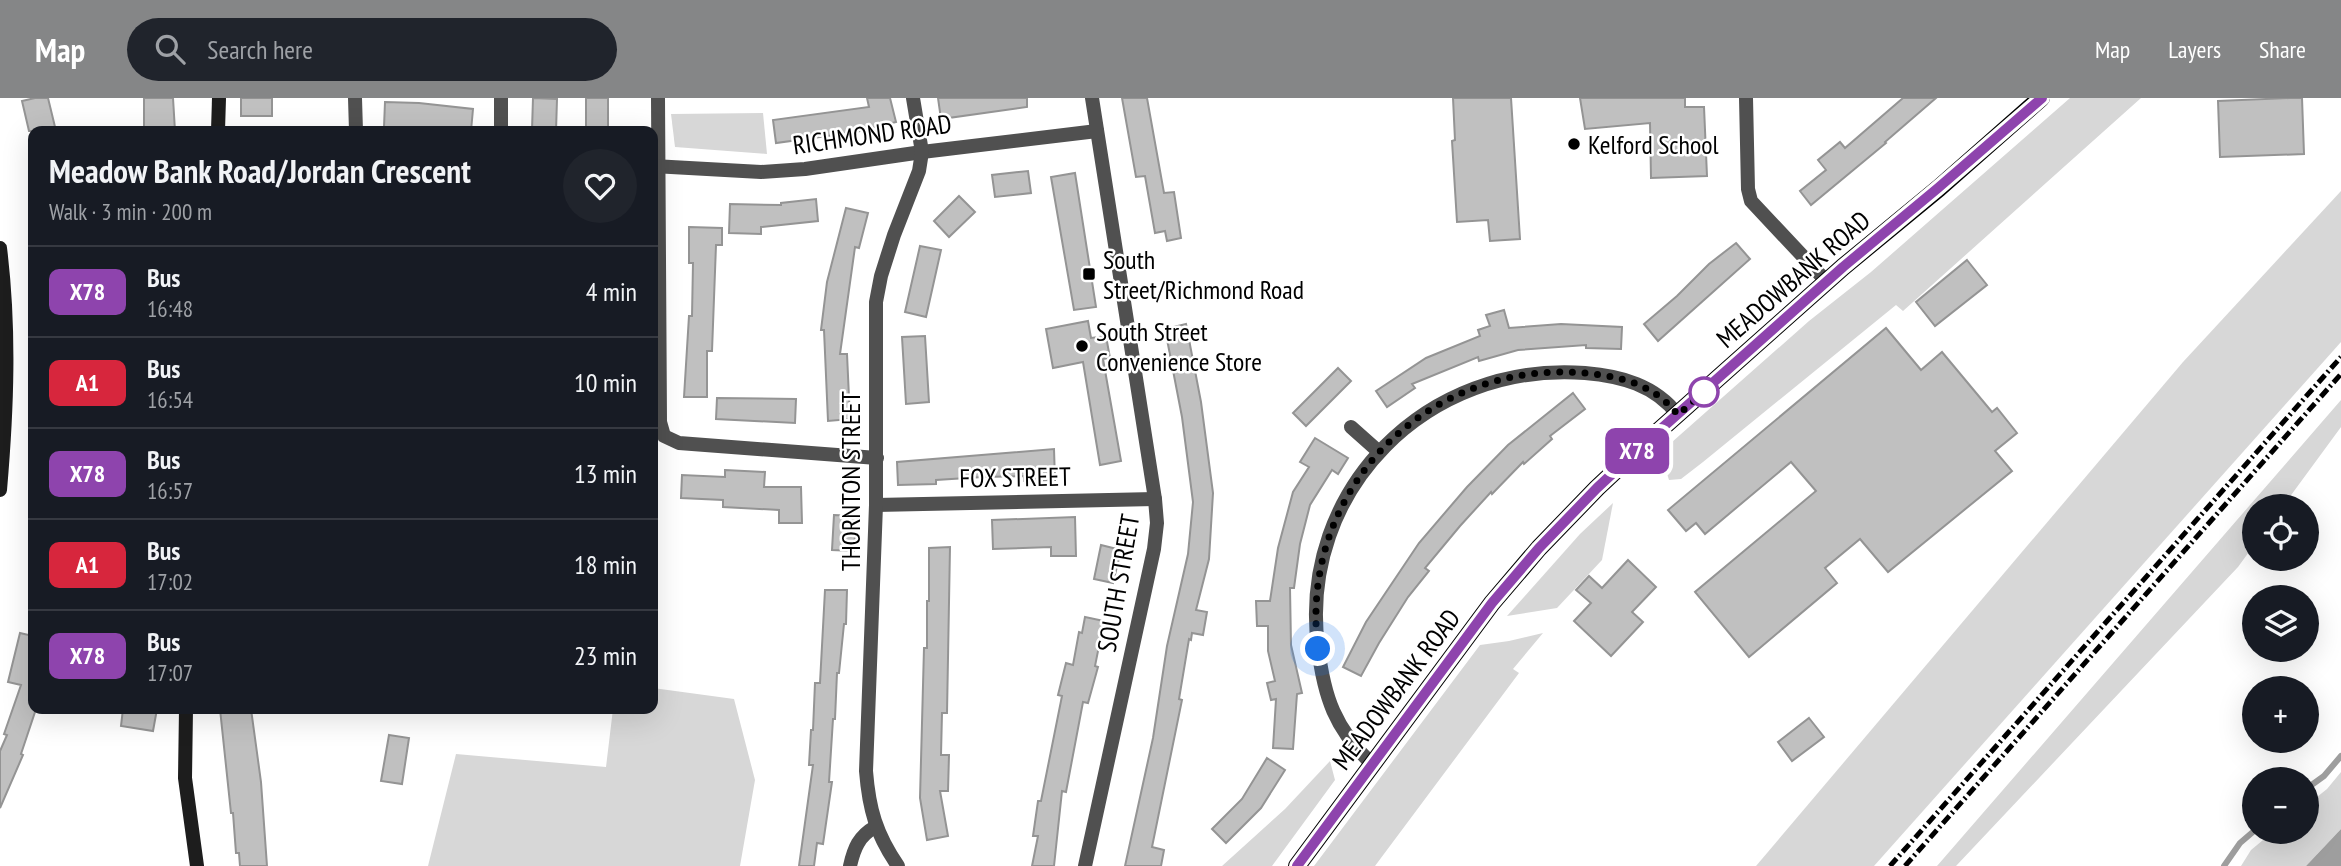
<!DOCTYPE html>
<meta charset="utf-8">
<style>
body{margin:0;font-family:"PT Sans Narrow",sans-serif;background:#20242c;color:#f1f3f6;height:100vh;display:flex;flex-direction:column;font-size:26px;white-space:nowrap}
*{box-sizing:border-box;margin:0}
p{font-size:23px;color:#9ea1a6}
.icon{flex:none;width:38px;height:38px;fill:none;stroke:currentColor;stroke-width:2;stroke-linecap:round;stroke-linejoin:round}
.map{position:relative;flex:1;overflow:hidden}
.details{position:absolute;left:28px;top:28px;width:630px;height:588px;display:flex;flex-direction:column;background:#171b24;border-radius:14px;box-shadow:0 7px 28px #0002}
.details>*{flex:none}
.badge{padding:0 14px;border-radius:10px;font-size:24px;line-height:46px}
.buttons{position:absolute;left:2242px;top:396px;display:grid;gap:14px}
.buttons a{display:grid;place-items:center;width:77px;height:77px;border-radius:50%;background:#171b24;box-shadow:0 7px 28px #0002;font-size:35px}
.you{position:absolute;width:35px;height:35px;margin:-18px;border:5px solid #fff;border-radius:50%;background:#1a73e8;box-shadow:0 0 0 10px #1a73e833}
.map>.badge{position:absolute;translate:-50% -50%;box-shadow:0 0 0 4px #fff}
.round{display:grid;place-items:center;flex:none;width:74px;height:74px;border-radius:37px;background:#20242c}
.head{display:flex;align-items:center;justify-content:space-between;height:119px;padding:0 21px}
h1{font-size:33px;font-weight:800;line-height:52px}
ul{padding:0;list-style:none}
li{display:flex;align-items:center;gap:21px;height:91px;padding:0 21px;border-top:2px solid #363941}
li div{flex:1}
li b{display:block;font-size:26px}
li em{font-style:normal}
li .badge{min-width:77px;font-weight:700;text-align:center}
header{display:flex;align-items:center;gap:42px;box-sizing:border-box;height:98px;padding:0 35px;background:#858687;color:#fff}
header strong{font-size:33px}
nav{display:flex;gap:38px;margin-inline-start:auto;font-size:24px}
.search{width:490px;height:63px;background:#20242c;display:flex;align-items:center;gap:18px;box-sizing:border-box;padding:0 24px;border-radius:38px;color:#9ea1a6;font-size:26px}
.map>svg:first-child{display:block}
.green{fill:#d7d7d7}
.water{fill:#9e9e9e}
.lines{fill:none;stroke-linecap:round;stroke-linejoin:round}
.stream{stroke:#9e9e9e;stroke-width:6}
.building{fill:#c0c0c0;stroke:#949494;stroke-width:2}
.street{stroke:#505050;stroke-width:14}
.secondary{stroke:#1d1d1d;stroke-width:14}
.primary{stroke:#000;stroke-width:18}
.rail{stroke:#000;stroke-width:5;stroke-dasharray:10 3.5 2 3.5;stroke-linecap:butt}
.line-casing{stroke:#fff;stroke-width:16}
.line{stroke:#8e44ad;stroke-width:10}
.walk{stroke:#000;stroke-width:7;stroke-dasharray:0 12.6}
.poi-dot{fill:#000;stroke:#fff;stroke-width:2.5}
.stop-dot{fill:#fff;stroke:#8e44ad;stroke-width:3.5}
.labels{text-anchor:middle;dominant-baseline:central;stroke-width:5;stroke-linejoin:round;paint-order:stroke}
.street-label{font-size:26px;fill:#000;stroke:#fff}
.poi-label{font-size:26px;fill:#000;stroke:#fff;text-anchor:start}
</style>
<header>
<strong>Map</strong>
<div class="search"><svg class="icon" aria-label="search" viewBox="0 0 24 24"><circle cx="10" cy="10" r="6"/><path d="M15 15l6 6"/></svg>Search here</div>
<nav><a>Map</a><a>Layers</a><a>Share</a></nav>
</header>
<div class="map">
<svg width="2341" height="768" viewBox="0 0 2341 768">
<rect width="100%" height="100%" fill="#fff"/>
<g class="green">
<polygon points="2070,0 2141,0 1903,213 1896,207 1703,364 1681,381 1669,382 1662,360 1663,352 1809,223 1871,174"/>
<polygon points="763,15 767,56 675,49 671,16"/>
<polygon points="2341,93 2341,244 1874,768 1756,768 2183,264"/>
<polygon points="2341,302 2341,329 2283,408 2254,408 2254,447 2238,469 1956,768 1937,768"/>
<polygon points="1613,405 1602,462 1557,510 1507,518 1580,436"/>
<polygon points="1543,535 1513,571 1519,575 1375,768 1314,768 1480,547 1509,543"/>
<polygon points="653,590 734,601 755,682 740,768 428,768 456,656 606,669 613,611 653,611"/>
<polygon points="1330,663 1335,682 1272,768 1222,768 1285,711"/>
<polygon points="2341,674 2341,731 2306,768 2241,768 2251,752 2274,733 2306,733 2307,707 2327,691"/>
</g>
<polygon class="water" points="2341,731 2341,768 2306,768"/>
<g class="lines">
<g class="stream">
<polyline points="2306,691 2324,678 2341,658"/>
<polyline points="2224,768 2240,745 2254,733"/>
</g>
</g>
<g class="building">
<polygon points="35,0 48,0 56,33 29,33 22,3"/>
<polygon points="144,0 173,0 175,33 144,33"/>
<rect x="241" y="0" width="31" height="18"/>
<polygon points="533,0 557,1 556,33 532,32"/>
<rect x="586" y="0" width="22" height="33"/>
<polygon points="867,0 890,0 896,24 856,34 776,45 773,22 869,9"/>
<polygon points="938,0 1027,0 1027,9 941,21"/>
<polygon points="1122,0 1147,0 1164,95 1174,94 1181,140 1167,143 1165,133 1155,135 1145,78 1136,79"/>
<polygon points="1453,0 1511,0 1520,141 1490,143 1488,122 1457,124 1452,43 1455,42"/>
<polygon points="1580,0 1685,0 1685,9 1704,9 1707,78 1651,80 1650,25 1585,31"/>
<polygon points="1903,0 1936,0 1885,44 1886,45 1811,107 1800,93 1826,72 1818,62 1840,44 1845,50"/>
<polygon points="2290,0 2302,0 2304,56 2220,59 2218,3"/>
<polygon points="385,4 419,5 473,11 471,33 384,29"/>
<polygon points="1028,73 1031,95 995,99 992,77"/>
<polygon points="1075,75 1096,209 1074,212 1051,79"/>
<polygon points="959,98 975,114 949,139 934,123"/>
<polygon points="816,101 818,123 761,129 761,136 729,135 730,106 781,107 781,105"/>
<polygon points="846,110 868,115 859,150 855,149 840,256 847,256 850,321 828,323 824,232 821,232 827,184"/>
<polygon points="689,129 722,130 722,147 716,147 712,253 707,253 707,299 684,299 689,218 692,218 693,165 689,165"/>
<polygon points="1736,145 1750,161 1658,243 1644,226 1677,198 1709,166"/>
<polygon points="920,148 941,152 926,219 905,214"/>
<polygon points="1967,162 1987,187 1935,228 1916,204"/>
<polygon points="1504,212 1509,230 1561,226 1622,229 1621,251 1586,250 1586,247 1518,252 1479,263 1478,259 1412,286 1415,290 1387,309 1376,293 1426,260 1480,238 1478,232 1490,228 1486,217"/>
<polygon points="1088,223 1091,240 1106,238 1110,260 1103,261 1121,363 1100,367 1083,264 1053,270 1046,231"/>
<polygon points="1186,226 1201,304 1213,395 1209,461 1196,512 1207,514 1203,537 1192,535 1191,542 1189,541 1179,601 1182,602 1152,749 1164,752 1161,768 1125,768 1153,640 1167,548 1188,456 1193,404 1182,319 1165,231"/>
<polygon points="1886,230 1921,272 1942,254 1992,314 1997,310 2017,335 1995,353 2012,373 1888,474 1860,441 1825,470 1837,485 1749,559 1695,494 1816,393 1791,364 1705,436 1696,425 1686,433 1668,412"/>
<polygon points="925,238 929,304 906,306 902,239"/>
<polygon points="1338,270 1351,283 1306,328 1293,315"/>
<polygon points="1573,295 1585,311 1550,338 1552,341 1524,366 1523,364 1492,396 1491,394 1460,428 1425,470 1429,473 1408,499 1379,545 1361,578 1343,569 1366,524 1419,445 1467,389 1508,347"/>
<polygon points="717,300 796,301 795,325 716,321"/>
<polygon points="1315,340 1348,360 1338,376 1332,372 1310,407 1300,446 1294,490 1290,490 1291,547 1302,595 1297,596 1293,651 1273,650 1276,601 1271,602 1267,585 1275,583 1268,553 1268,528 1257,528 1256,503 1270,503 1278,450 1293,394 1309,369 1300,364"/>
<polygon points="1054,351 1055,382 1024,383 1024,378 983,379 936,382 936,386 898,387 897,364"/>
<polygon points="725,372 765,374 764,389 801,389 802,425 779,425 779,412 723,409 723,402 681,400 682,377 725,379"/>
<polygon points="834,417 856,418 854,453 832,452"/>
<polygon points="1075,419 1076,458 1051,458 1051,449 993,451 992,422"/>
<polygon points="1101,447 1121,452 1113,485 1094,481"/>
<polygon points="950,449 947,615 942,615 941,657 949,657 948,693 940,693 948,738 927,742 920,700 924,550 927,550 927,503 929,503 929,450"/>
<polygon points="1628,462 1656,489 1632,514 1643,524 1611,558 1574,523 1591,505 1576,492 1589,478 1602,490"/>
<polygon points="825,492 847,492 846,526 844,526 839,575 837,575 835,621 833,621 829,684 832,684 823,746 817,745 814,768 799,768 813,667 809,667 811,632 813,632 815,585 820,585"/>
<polygon points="1085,519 1104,523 1095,568 1098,569 1088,605 1083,604 1066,694 1062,693 1054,768 1032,768 1038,738 1033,738 1038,703 1041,703 1062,598 1058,597 1066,565 1073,567 1079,534 1082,535"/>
<polygon points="20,535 33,538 33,611 36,611 21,656 23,657 0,710 0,653 7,637 4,636 21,587 8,584"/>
<polygon points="123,611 157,611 153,633 121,628"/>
<polygon points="220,611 251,611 261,684 267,768 240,768 239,755 236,755 233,715 231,715"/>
<polygon points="1809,620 1824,639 1792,663 1778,644"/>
<polygon points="389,637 409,640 402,686 381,683"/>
<polygon points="1267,660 1285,672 1261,710 1226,745 1212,731 1242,701"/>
</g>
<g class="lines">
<g class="street">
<polyline points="355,0 356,33"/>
<polyline points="501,0 501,33"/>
<polyline points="658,0 660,324 664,338 679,345 877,360"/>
<polyline points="1746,0 1748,91 1751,103 1827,184"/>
<polyline points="653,68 761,74 805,71 922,54 1097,33"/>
<polyline points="1351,329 1378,353"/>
<polyline points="876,407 1155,401"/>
<path d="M1372 666C1335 631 1324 599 1318 549 1298 391 1428 263 1585 275 1621 278 1655 287 1678 317"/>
<path d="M850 768C854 750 859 738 875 729"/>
<path d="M898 768C876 736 869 711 866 673L876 407V204L881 178 894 137 919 73 922 54 913 0"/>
<polyline points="1085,768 1154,451 1157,425 1155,401 1092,0"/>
</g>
<g class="secondary">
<polyline points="218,33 219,0"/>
<path d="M0 150C10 231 7 311 0 392"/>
<polyline points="186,611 185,680 197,768"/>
</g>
<polyline class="primary" points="1297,768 1492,505 1539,450 1597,390 1644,346 1843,169 1939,90 2041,0"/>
<g class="rail">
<polyline points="1890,768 2341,259"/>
<polyline points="1905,768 2341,276"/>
</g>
</g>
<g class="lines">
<defs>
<polyline id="line" points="1297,768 1492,505 1539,450 1597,390 1644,346 1843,169 1938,90 2042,0"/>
</defs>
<use href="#line" class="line-casing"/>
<use href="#line" class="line"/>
<path class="walk" d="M1318 551C1298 393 1426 262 1584 275 1621 278 1655 287 1678 317L1704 294"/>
</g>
<g class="poi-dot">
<circle cx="1574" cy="46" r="7"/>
<rect x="1082" y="169" width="14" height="14" rx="3.5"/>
<circle cx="1082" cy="248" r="7"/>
</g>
<circle class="stop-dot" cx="1704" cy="294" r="14"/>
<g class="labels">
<g class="street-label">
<text transform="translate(872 36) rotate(-8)">RICHMOND ROAD</text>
<text transform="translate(1793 181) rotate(-41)">MEADOWBANK ROAD</text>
<text transform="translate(1015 379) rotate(-1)">FOX STREET</text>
<text transform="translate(850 383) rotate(-90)">THORNTON STREET</text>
<text transform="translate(1118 485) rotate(-80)">SOUTH STREET</text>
<text transform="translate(1396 591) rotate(-53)">MEADOWBANK ROAD</text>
</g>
<g class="poi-label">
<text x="1588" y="46">Kelford School</text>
<text x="1103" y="161">South<tspan x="1103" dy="30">Street/Richmond Road</tspan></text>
<text x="1096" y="233">South Street<tspan x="1096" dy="30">Convenience Store</tspan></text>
</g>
</g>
</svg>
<div class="buttons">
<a><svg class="icon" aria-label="locate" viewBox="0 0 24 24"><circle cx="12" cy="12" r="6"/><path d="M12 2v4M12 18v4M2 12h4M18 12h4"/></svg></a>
<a><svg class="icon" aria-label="layers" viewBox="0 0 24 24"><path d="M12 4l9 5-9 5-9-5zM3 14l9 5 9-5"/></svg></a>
<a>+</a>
<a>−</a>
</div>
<div class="you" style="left:1318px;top:551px"></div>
<b class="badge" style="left:1637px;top:353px;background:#8e44ad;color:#fff">X78</b>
<section class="details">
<div class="head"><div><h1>Meadow Bank Road/Jordan Crescent</h1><p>Walk · 3 min · 200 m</p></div><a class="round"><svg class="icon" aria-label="heart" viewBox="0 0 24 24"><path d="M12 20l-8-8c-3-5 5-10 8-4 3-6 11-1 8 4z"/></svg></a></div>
<ul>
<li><span class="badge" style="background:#8e44ad;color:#fff">X78</span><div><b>Bus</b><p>16:48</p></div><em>4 min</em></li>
<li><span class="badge" style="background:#d7263d;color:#fff">A1</span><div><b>Bus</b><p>16:54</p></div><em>10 min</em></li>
<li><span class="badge" style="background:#8e44ad;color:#fff">X78</span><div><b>Bus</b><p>16:57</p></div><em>13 min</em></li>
<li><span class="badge" style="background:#d7263d;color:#fff">A1</span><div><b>Bus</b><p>17:02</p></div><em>18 min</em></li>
<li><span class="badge" style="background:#8e44ad;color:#fff">X78</span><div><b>Bus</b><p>17:07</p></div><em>23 min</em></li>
</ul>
</section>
</div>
